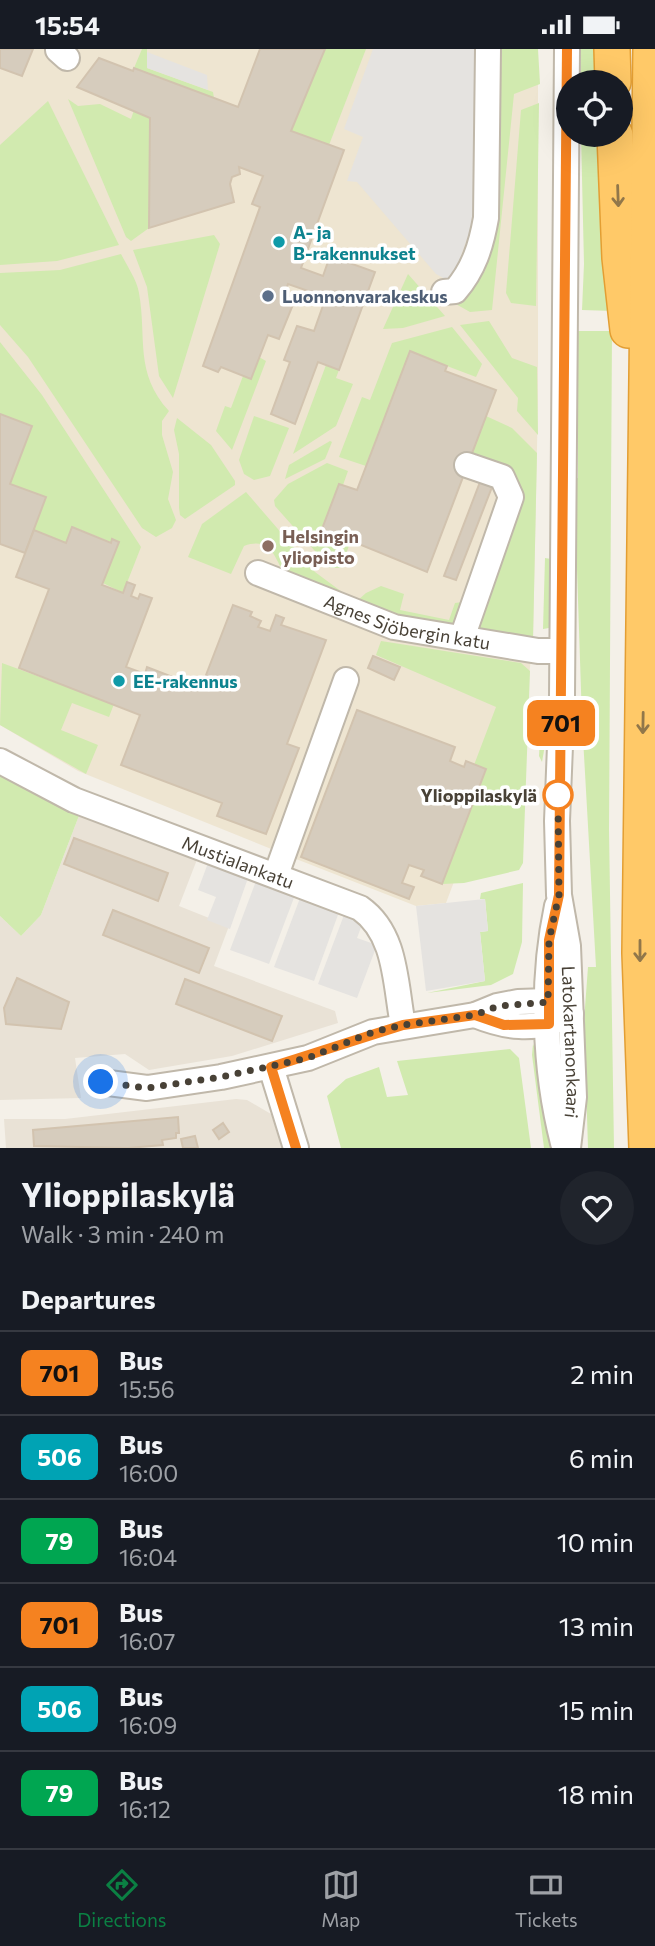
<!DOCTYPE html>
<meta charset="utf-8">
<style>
body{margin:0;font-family:Commissioner,sans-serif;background:#20242c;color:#f1f3f6;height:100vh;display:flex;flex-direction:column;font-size:26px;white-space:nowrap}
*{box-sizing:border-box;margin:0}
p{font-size:23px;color:#9ea1a6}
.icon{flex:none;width:38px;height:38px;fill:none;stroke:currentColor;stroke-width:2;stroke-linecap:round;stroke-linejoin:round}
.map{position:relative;height:1099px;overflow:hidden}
.panel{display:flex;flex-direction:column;background:#171b24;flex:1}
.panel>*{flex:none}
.badge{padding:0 14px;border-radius:10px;font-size:24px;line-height:46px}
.controls{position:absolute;left:556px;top:21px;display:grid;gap:14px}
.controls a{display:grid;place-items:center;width:77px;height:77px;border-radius:50%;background:#171b24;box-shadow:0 7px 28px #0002;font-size:35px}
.you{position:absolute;width:35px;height:35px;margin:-18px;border:5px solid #fff;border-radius:50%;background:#1a73e8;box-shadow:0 0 0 10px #1a73e833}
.map>.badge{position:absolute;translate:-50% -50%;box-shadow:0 0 0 4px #fff}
h2{padding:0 21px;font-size:26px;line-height:63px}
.round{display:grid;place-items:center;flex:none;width:74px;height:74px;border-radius:37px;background:#20242c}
.headline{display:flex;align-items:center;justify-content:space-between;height:119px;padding:0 21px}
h1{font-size:33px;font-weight:700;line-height:52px}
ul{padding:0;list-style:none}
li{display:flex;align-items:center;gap:21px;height:84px;padding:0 21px;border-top:2px solid #363941}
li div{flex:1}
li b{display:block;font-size:26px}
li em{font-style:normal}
li .badge{min-width:77px;font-weight:700;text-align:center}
.status{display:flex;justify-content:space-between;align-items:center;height:49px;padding:0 35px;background:#171b24;direction:ltr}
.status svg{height:19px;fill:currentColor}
.tab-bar{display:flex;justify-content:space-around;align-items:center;height:98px;border-top:2px solid #363941;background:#171b24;font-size:19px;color:#9ea1a6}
.tab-bar a{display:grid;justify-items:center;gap:4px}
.tab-bar .current{color:#0b8043}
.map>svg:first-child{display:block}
.residential{fill:#e9e2d6}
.education{fill:#eee5d1}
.green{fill:#d1eaaf}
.parking{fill:#e5e3e0}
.building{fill:#d6ccbd;stroke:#d2c3af;stroke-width:2}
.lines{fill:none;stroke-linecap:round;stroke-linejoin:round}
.minor-casing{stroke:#c0b8aa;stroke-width:28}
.highway-casing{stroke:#e39e33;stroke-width:38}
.minor{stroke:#fff;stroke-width:24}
.highway{stroke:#ffc968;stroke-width:35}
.oneway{stroke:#91774a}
.line-casing{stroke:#fff;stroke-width:16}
.line{stroke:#f58220;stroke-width:10}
.walk{stroke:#484136;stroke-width:7;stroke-dasharray:0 12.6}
.culture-dot{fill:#0f9aa8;stroke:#fff;stroke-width:2.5}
.service-dot{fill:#5c6f8a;stroke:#fff;stroke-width:2.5}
.education-dot{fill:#8d6e63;stroke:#fff;stroke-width:2.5}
.stop-dot{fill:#fff;stroke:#f58220;stroke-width:3.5}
.labels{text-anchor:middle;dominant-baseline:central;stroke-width:7;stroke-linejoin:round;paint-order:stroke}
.culture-label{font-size:18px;font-weight:bold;fill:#0d838f;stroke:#fff;text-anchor:start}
.service-label{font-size:18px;font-weight:bold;fill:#4e5e75;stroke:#fff;text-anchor:start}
.education-label{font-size:18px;font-weight:bold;fill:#785e54;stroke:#fff;text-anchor:start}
.street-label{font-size:18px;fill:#484136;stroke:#fff}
.stop-label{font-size:18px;font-weight:bold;fill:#484136;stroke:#fff;text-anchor:end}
</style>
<div class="status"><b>15:54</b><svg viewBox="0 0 49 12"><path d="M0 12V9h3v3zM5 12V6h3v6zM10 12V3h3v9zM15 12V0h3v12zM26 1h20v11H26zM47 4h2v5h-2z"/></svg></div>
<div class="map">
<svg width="655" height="1099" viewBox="0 0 655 1099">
<rect width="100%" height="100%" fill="#f4f0e8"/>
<g class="residential">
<polygon points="80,764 198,808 179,857 229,877 214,917 335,962 338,974 232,1007 149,1021 125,1005 75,1009 81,1049 0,1051 0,867 21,887 41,866"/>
<polygon points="236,1050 247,1051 271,1065 282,1099 6,1099 4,1070 65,1070"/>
</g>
<polygon class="education" points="0,0 538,0 538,351 533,591 528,636 446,854 416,857 291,808 78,722 0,676"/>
<g class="green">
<polygon points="142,0 147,0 147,19 213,43 214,49 134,19"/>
<polygon points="325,0 366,0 329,96 291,82"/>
<polygon points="502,0 538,0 540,35 514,45 492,261 470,263 454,254 471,241 485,222 494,178"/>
<polygon points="581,0 604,0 606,33 581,33"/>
<polygon points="68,50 78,57 100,55 131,70 134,61 150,69 149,179 131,192 126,188"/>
<polygon points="48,52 119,196 57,212 0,216 0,96"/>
<polygon points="539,54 536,257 511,254 506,244 521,61"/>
<polygon points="581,86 610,86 613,262 582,261 584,215"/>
<polygon points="214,186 220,195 173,349 159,327 147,238 133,201"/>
<path d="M121 205C127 217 137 231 139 244 147 289 134 324 169 362L162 372V386L173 423 168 450 176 471 172 479 156 488 142 479 28 308 0 276V224L60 221Z"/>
<polygon points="408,225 445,267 403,279 383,280"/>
<polygon points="489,272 512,309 537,318 538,386 517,362 518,349 460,276"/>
<polygon points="452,278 482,315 476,328 410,303 366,417 339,408 362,348 370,351 392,294"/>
<polygon points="578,282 612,282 609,781 614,1099 588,1099 584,972 588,918 596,918 582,671 574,430 578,429"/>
<polygon points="0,293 42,346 141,498 123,544 103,534 118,493 113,490 113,494 73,478 66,494 34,481 46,448 10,435 32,378 0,365"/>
<polygon points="259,308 266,312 232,401 216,382 225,357 231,359 243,327 251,330"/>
<polygon points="326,316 339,321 336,329 353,335 336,377 293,405"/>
<polygon points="254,367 289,379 270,427 254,431 244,425 239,411"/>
<polygon points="486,367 512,379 537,404 533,591 473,584 516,446 470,410"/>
<polygon points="177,369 211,396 235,432 235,436 185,470 180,466 179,459 179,405 174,381"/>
<polygon points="330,392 332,393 325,410 285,430 289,416"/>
<polygon points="327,414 348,422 343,436 339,435 322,480 351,491 341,519 330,519 275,457 274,451 288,435"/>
<path d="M246 443 315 523 342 543 340 551 284 525C274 506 270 488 244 497L231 525 188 508 202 475Z"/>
<polygon points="545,509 551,510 549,579 543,580"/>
<polygon points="381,537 404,545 400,561 449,571 455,554 470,552 462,579 398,570 356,553 366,544"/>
<polygon points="381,592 521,614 530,622 523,814 519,821 464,834 442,835 486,721 474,716 496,658 376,606"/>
<polygon points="2,614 114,655 109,668 72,654 61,681 98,696 86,725 0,676"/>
<polygon points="553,651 542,713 539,707 542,653"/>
<polygon points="0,724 80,764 41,866 21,887 0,867"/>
<polygon points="523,834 522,893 513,925 491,936 427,944 485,932 480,883 488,882 485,850 480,850 481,844"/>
<polygon points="533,995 538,1007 552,1099 544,1099 532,1006"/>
<polygon points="510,1000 519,1009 531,1099 341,1099 327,1047 346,1030 379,1018 387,1048 408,1046 397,1012"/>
</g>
<g class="parking">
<polygon points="373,0 479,0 483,145 454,226 447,231 436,225 357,133 347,132 363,88 344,80"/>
<polygon points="147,3 207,26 208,41 147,19"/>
<polygon points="208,814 248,829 230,880 207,871 216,848 198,841"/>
<polygon points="256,832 295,846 269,915 230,901"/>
<polygon points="300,849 339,863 314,932 274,918"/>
<polygon points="485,850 488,882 480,883 485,932 426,942 416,857"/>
<polygon points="344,866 363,873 357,889 377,896 357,949 318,935"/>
</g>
<g class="building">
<polygon points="0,0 33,0 22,27 0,19"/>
<polygon points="260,0 325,0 291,82 344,101 301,219 323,227 330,207 375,223 339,321 318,313 295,375 271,365 290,313 284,311 297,277 314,282 326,248 288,235 283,249 294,253 279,290 268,286 251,330 221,318 218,323 203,317 260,158 252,155 263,127 239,118 240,125 232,128 230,135 234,153 149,179 150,69 77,38 99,9 133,22 134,19 238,58"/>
<polygon points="410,302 447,317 445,322 496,341 427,523 322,480 339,435 357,441"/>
<polygon points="0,365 32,377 10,435 46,448 25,504 0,495"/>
<polygon points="480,433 492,438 456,531 444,527"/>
<polygon points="72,478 111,494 112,490 119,493 102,536 123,544 127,533 135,536 131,547 138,550 140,545 152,549 126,618 145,625 147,618 201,639 233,556 252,563 250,567 261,572 258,578 270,582 276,566 284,569 281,576 326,591 287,695 299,699 266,785 217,767 222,754 121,716 140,666 19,619 49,540 16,528 34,481 66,494"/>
<polygon points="373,607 400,618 394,631 368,619"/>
<polygon points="357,661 455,698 450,712 464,718 466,712 486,720 442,835 421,827 424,821 409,816 402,834 414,838 409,850 301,808"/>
<polygon points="74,789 168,824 158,852 64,815"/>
<polygon points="113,861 209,899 199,924 103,886"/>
<polygon points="17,929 69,953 61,980 6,975 4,959"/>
<polygon points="185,930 282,967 272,992 176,955"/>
<polygon points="178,1068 179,1084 176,1084 176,1089 162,1091 163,1096 128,1099 34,1097 33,1081"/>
<polygon points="223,1074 229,1083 219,1090 213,1081"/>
<polygon points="195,1087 198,1099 183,1099 181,1090"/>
</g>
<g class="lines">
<defs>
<g id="minor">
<path id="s1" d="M567 0 562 647 557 772 559 846 568 897 574 1048 568 1099"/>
<polyline points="58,1 67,9"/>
<path d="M444 243 455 242C474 220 481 197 486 169L488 0"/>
<path id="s2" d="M258 524 394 578 538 602H562"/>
<polyline points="462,589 511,448 502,428 467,416"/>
<path id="s3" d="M0 712 74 751 360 859C397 885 395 935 403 976"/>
<polyline points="276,826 346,631"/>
<path d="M557 857C541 933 544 1020 563 1094"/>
<path d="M475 966C505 978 534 983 564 968"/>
<polyline points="271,1018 296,1099"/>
<polyline points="101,1033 147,1039 221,1028 308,1009 373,983 475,966 497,957 518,953 548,952 571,965"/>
</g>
<g id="highway">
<polyline points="612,0 613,33"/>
<polyline points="615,86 620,209 628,281"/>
<polyline points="647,1099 640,904 651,0"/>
</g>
</defs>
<use href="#minor" class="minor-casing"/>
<use href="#highway" class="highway-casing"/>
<use href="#minor" class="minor"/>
<use href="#highway" class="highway"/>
</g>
<defs><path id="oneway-shaft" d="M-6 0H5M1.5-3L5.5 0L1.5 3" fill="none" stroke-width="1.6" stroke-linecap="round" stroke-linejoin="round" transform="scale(1.75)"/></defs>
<g class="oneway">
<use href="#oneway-shaft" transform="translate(618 147) rotate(88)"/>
<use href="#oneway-shaft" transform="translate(643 674) rotate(91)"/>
<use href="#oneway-shaft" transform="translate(640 902) rotate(90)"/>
</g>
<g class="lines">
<defs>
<polyline id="line" points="296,1099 271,1018 403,976 475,966 504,976 549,975 549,891 559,846 567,0"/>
</defs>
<use href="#line" class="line-casing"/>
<use href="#line" class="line"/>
<polyline class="walk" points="101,1033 147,1039 221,1028 308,1009 373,983 403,976 475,966 498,957 548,953 549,891 559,846 558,746"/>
</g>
<g class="culture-dot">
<circle cx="279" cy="193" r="7"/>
<circle cx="119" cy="632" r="7"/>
</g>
<circle class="service-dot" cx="268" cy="247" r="7"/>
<circle class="education-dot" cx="268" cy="497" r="7"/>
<circle class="stop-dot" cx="558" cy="746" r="14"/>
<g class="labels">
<g class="culture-label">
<text x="293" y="183">A- ja<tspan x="293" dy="21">B-rakennukset</tspan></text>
<text x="133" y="632">EE-rakennus</text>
</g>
<g class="service-label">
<text x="282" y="247">Luonnonvarakeskus</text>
</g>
<g class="education-label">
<text x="282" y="487">Helsingin<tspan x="282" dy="21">yliopisto</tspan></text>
</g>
<g class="street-label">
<text stroke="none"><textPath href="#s2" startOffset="158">Agnes Sjöbergin katu</textPath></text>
<text stroke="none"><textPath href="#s3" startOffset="259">Mustialankatu</textPath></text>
<text stroke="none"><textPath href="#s1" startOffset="994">Latokartanonkaari</textPath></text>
</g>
<g class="stop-label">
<text x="537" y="746">Ylioppilaskylä</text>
</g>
</g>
</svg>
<div class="controls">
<a><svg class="icon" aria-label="locate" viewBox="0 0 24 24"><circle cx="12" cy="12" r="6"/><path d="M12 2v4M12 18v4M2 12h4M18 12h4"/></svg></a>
</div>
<div class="you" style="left:101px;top:1033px"></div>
<b class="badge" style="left:561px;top:674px;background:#f58220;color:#111">701</b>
</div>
<section class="panel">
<div class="headline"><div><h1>Ylioppilaskylä</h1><p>Walk · 3 min · 240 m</p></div><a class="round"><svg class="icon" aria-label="heart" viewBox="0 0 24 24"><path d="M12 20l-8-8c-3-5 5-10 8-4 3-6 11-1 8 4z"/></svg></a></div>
<h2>Departures</h2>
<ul>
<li><span class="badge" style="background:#f58220;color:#111">701</span><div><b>Bus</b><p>15:56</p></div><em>2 min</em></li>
<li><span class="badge" style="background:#00a3b4;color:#fff">506</span><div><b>Bus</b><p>16:00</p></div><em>6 min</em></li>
<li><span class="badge" style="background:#00a651;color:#fff">79</span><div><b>Bus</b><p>16:04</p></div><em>10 min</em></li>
<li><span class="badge" style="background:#f58220;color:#111">701</span><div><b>Bus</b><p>16:07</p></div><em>13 min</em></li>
<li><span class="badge" style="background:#00a3b4;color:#fff">506</span><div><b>Bus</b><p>16:09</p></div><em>15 min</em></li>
<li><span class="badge" style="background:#00a651;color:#fff">79</span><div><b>Bus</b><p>16:12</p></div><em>18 min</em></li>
</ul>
</section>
<nav class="tab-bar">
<a class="current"><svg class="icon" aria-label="directions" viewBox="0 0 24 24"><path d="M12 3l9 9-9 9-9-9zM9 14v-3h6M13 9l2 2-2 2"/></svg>Directions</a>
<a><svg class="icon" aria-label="map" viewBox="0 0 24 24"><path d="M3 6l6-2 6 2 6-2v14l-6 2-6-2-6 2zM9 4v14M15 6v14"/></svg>Map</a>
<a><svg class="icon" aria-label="tickets" viewBox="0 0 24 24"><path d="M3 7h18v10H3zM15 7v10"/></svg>Tickets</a>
</nav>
